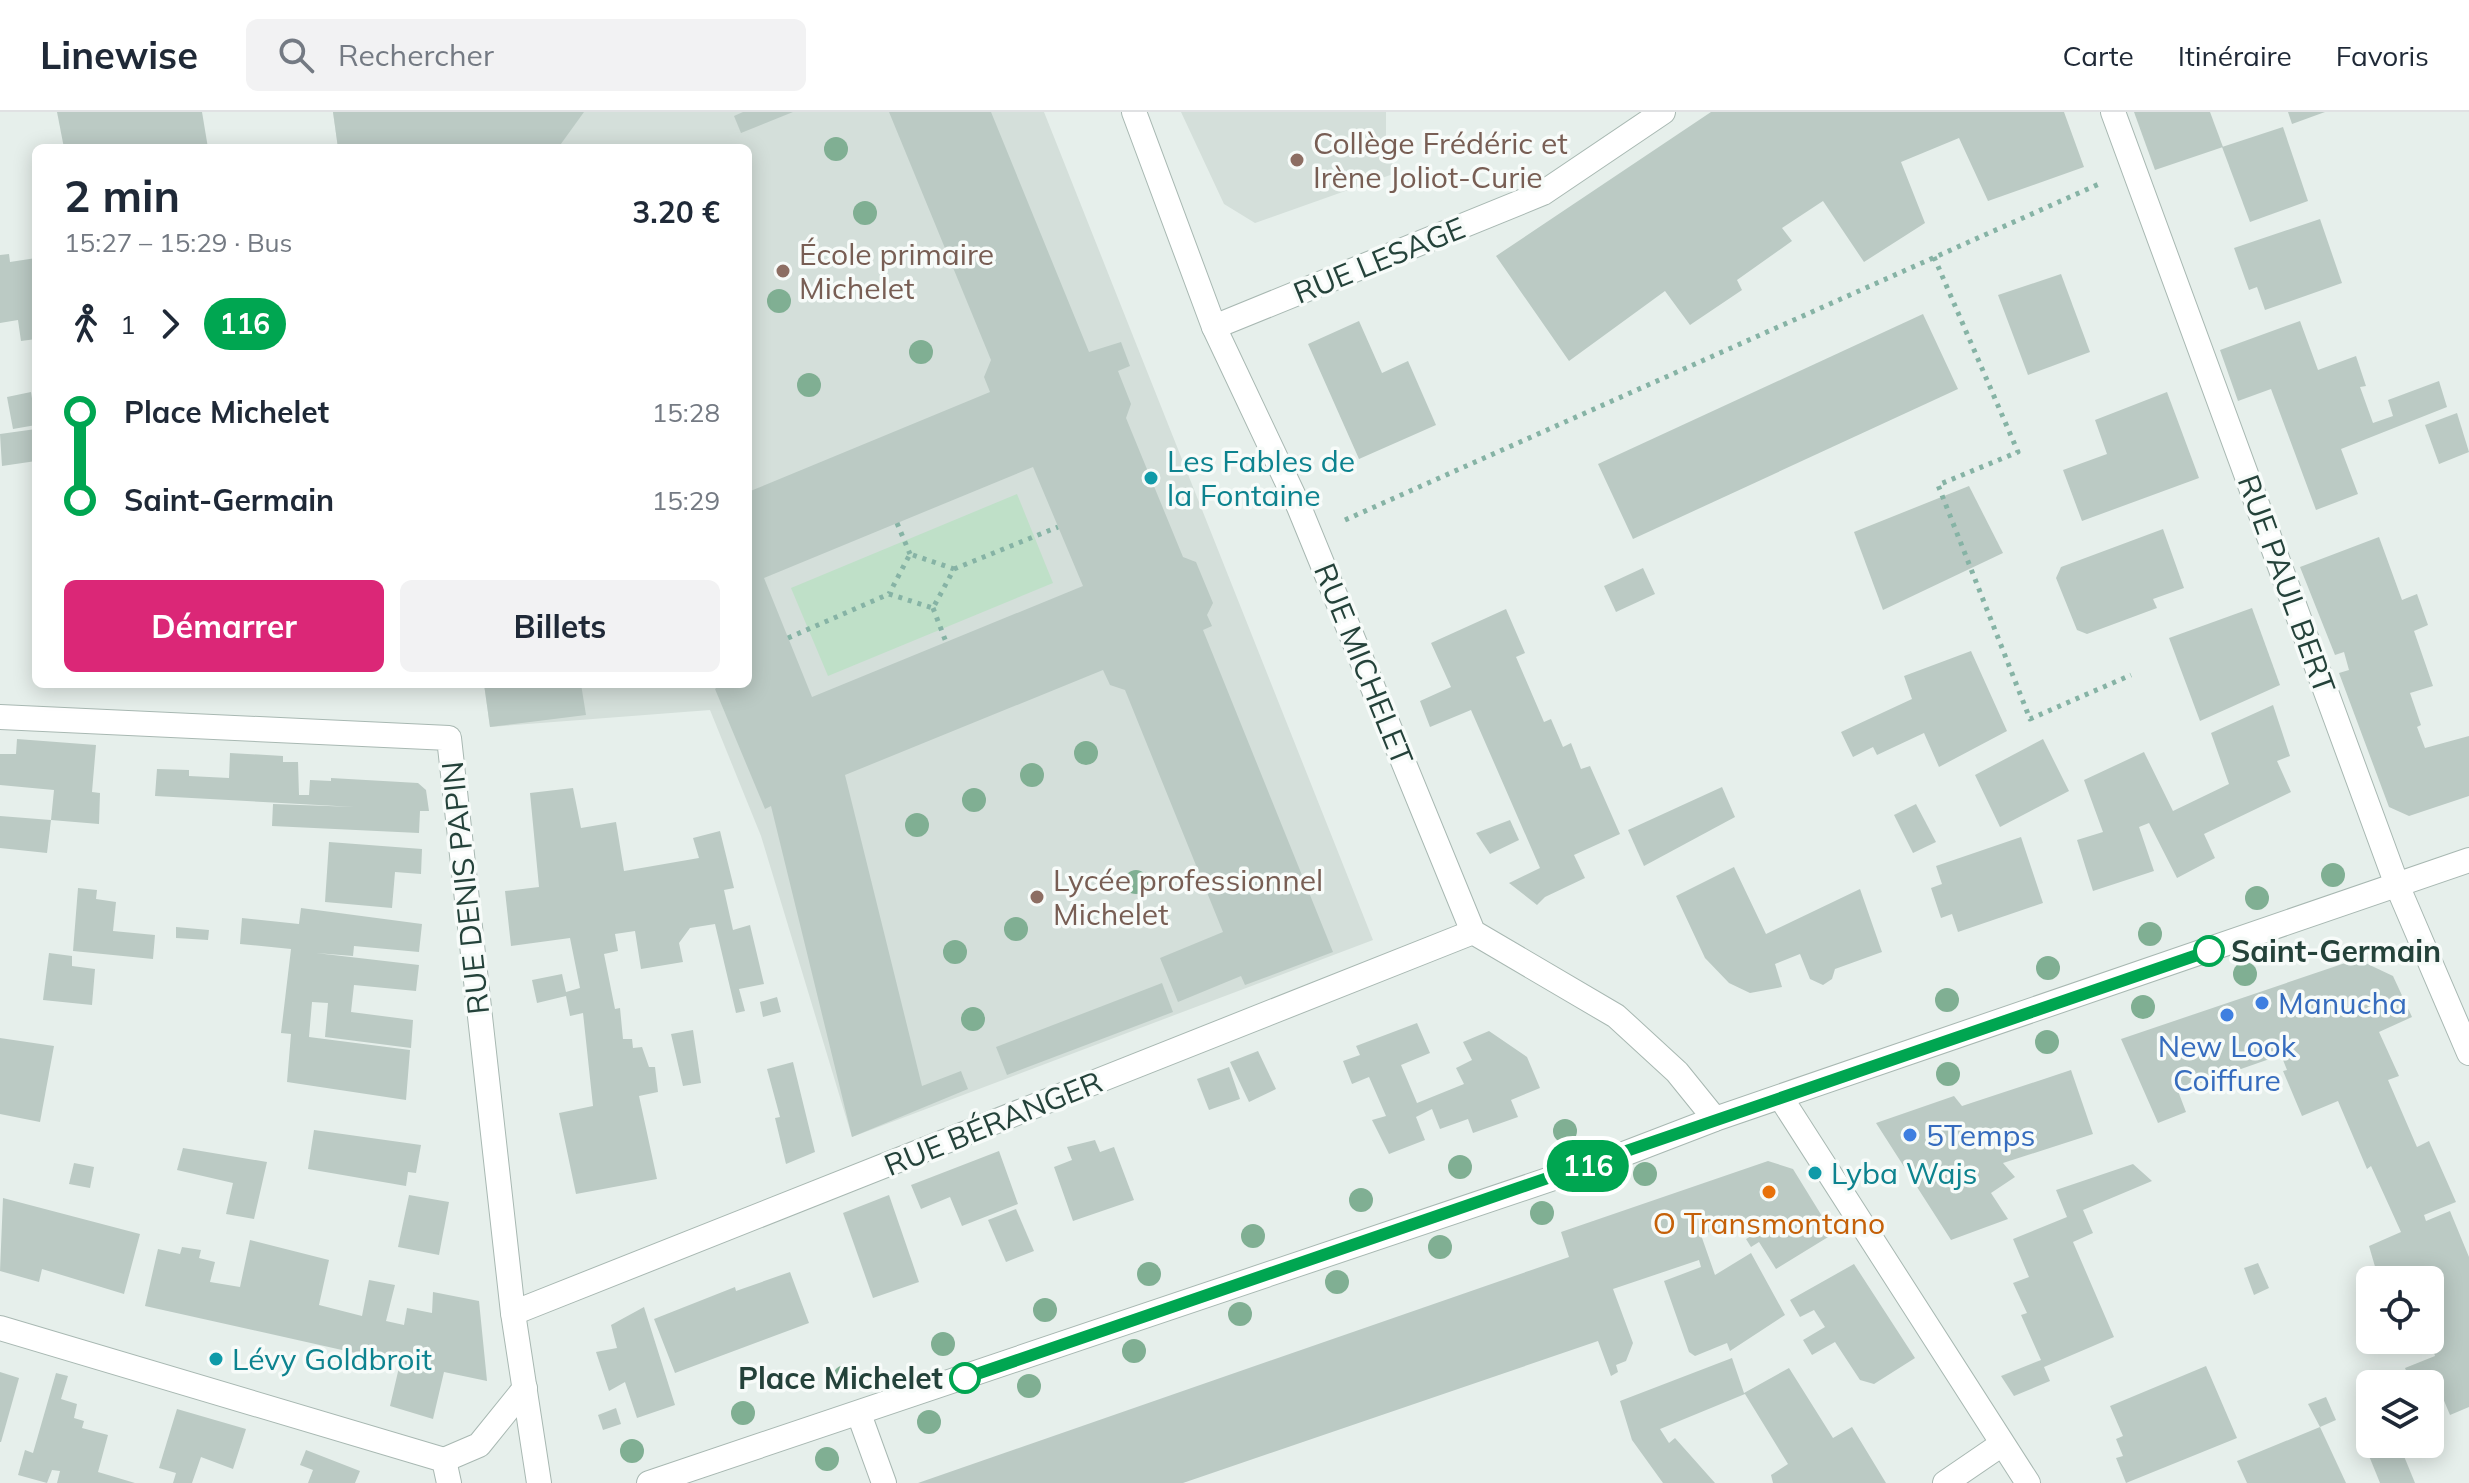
<!DOCTYPE html>
<html lang="fr">
<meta charset="utf-8">
<style>
body{margin:0;font-family:Mulish,sans-serif;background:#f2f2f3;color:#1f2937;height:100vh;display:flex;flex-direction:column;font-size:30px;white-space:nowrap}
*{box-sizing:border-box;margin:0}
p{font-size:26px;color:#747a83}
.icon{flex:none;width:44px;height:44px;fill:none;stroke:currentColor;stroke-width:2;stroke-linecap:round;stroke-linejoin:round}
.map{position:relative;flex:1;overflow:hidden}
.sheet{position:absolute;left:32px;top:32px;width:720px;height:544px;display:flex;flex-direction:column;background:#fff;border-radius:12px;box-shadow:0 4px 20px #0003}
.sheet>*{flex:none}
.badge{padding:0 16px;border-radius:26px;font-size:28px;line-height:52px}
.fabs{position:absolute;left:2356px;top:1154px;display:grid;gap:16px}
.fabs a{display:grid;place-items:center;width:88px;height:88px;border-radius:12px;background:#fff;box-shadow:0 4px 20px #0003;font-size:40px}
.map>.badge{position:absolute;translate:-50% -50%;box-shadow:0 0 0 4px #fff}
.legs{display:flex;align-items:center;gap:12px;height:88px;padding:0 32px;font-size:26px}
.legs p{margin-inline-start:auto}
.overview{display:flex;align-items:center;justify-content:space-between;height:136px;padding:0 32px}
h1{font-size:44px;font-weight:700;line-height:60px}
.button{display:flex;gap:16px;margin-top:auto;padding:16px 32px}
.button a{flex:1;height:92px;border-radius:12px;background:#db2777;color:#fff;font-size:32px;font-weight:700;line-height:92px;text-align:center}
.button a+a{background:#f2f2f3;color:#1f2937}
ul{padding:0 32px;list-style:none}
li{display:flex;align-items:center;gap:28px;height:88px;font-size:30px}
li i{display:grid;place-items:center;width:12px;height:100%;margin:0 10px;background:currentColor}
li i::after{content:'';width:20px;height:20px;margin:-10px;border:6px solid;border-radius:50%;background:#fff}
li p{margin-inline-start:auto}
li:first-child i{background:linear-gradient(#0000 50%,currentColor 0)}
li:last-child i{background:linear-gradient(currentColor 50%,#0000 0)}
header{display:flex;align-items:center;gap:48px;box-sizing:border-box;height:112px;padding:0 40px;background:#fff;border-bottom:2px solid #e0e1e3}
header strong{font-size:38px}
nav{display:flex;gap:44px;margin-inline-start:auto;font-size:28px}
.search{width:560px;height:72px;background:#f2f2f3;display:flex;align-items:center;gap:20px;box-sizing:border-box;padding:0 28px;border-radius:12px;color:#747a83;font-size:30px}
.map>svg:first-child{display:block}
.built{fill:#d4dfda}
.green{fill:#bfe0c8}
.building{fill:#bbcac4;fill-rule:evenodd}
.lines{fill:none;stroke-linecap:round;stroke-linejoin:round}
.minor-casing{stroke:#a8b8b2;stroke-width:26}
.path{stroke:#86b3a5;stroke-width:5;stroke-dasharray:4 6;stroke-linecap:butt}
.minor{stroke:#fff;stroke-width:24}
.tree{fill:#80af93}
.line-1-casing{stroke:#fff;stroke-width:18}
.line-1{stroke:#00a651;stroke-width:12}
.education-dot{fill:#8d6e63;stroke:#f7fbf9;stroke-width:3}
.culture-dot{fill:#0f9aa8;stroke:#f7fbf9;stroke-width:3}
.stop-1-dot{fill:#fff;stroke:#00a651;stroke-width:4}
.shop-dot{fill:#3f7fe0;stroke:#f7fbf9;stroke-width:3}
.food-dot{fill:#e8710a;stroke:#f7fbf9;stroke-width:3}
.labels{text-anchor:middle;dominant-baseline:central;stroke-width:7;stroke-linejoin:round;paint-order:stroke}
.education-label{font-size:30px;fill:#785e54;stroke:#f7fbf9;text-anchor:start}
.street-label{font-size:30px;fill:#24423a;stroke:#f7fbf9}
.culture-label{font-size:30px;fill:#0d838f;stroke:#f7fbf9;text-anchor:start}
.stop-label{font-size:30px;font-weight:bold;fill:#24423a;stroke:#f7fbf9;text-anchor:start}
.shop-label{font-size:30px;fill:#366cbe;stroke:#f7fbf9;text-anchor:start}
.food-label{font-size:30px;fill:#c56008;stroke:#f7fbf9}
</style>
<header>
<strong>Linewise</strong>
<div class="search"><svg class="icon" aria-label="search" viewBox="0 0 24 24"><circle cx="10" cy="10" r="6"/><path d="M15 15l6 6"/></svg>Rechercher</div>
<nav><a>Carte</a><a>Itinéraire</a><a>Favoris</a></nav>
</header>
<div class="map">
<svg width="2469" height="1371" viewBox="0 0 2469 1371">
<rect width="100%" height="100%" fill="#e6efeb"/>
<g class="built">
<polygon points="333,0 1044,0 1373,828 852,1025 761,724 710,598 490,615 484,572 748,572 748,36 338,36"/>
<polygon points="1181,0 1386,0 1386,34 1396,61 1255,111 1224,92"/>
</g>
<polygon class="green" points="1017,382 1053,471 828,564 791,476"/>
<g class="building">
<polygon points="57,0 202,0 208,36 64,36"/>
<polygon points="333,0 584,0 558,36 338,36"/>
<polygon points="743,0 793,0 741,21 734,4"/>
<path d="M889 0H991L1089 240 1121 230 1130 254 1118 259 1131 292 1126 306 1183 445 1196 450 1213 491 1207 503 1212 514 1203 518 1333 840 1245 873 1241 864 1178 890 1160 846 1223 820 1125 578 1110 573 1103 558 845 663 922 974 961 959 968 977 852 1025 771 694 765 697 715 577 721 572H748V380L990 280 984 265 991 248ZM1033 355 1083 474 812 585 764 466Z"/>
<polygon points="1711,0 2064,0 2084,55 1988,89 1959,26 1901,50 1925,111 1864,150 1823,89 1782,116 1792,129 1737,168 1742,178 1690,213 1665,179 1569,249 1496,144"/>
<polygon points="2134,0 2210,0 2223,35 2155,58"/>
<polygon points="2288,0 2325,0 2292,12"/>
<polygon points="2283,15 2308,89 2250,110 2222,35"/>
<polygon points="2320,107 2342,171 2265,198 2257,175 2249,178 2234,136"/>
<polygon points="9,142 10,150 36,146 36,227 21,229 18,208 0,211 0,143"/>
<polygon points="2061,162 2090,240 2028,263 1998,183"/>
<polygon points="1923,202 1958,277 1633,427 1598,352"/>
<polygon points="1359,209 1382,261 1408,249 1436,313 1359,347 1308,232"/>
<polygon points="2300,209 2318,258 2356,244 2366,274 2360,275 2373,311 2393,304 2388,288 2439,269 2447,295 2341,337 2358,382 2316,398 2271,277 2238,289 2220,238"/>
<polygon points="31,280 36,313 13,317 7,285"/>
<polygon points="2167,280 2199,366 2082,409 2063,358 2107,342 2095,308"/>
<polygon points="2457,301 2469,340 2439,352 2425,313"/>
<polygon points="36,317 36,349 2,354 0,322"/>
<polygon points="1969,374 2003,441 1883,498 1854,420"/>
<polygon points="2163,417 2184,476 2153,487 2157,496 2087,522 2077,518 2056,466 2061,455"/>
<polygon points="2379,425 2402,488 2417,482 2428,513 2414,519 2433,574 2410,581 2421,613 2417,615 2425,636 2469,624 2469,684 2409,704 2389,695 2339,561 2349,558 2344,540 2335,543 2300,455"/>
<polygon points="1643,456 1655,482 1616,500 1604,474"/>
<polygon points="2252,496 2280,573 2200,609 2169,526"/>
<polygon points="1506,497 1525,541 1516,545 1544,610 1551,607 1563,635 1571,631 1581,657 1590,654 1620,722 1574,743 1585,766 1545,785 1537,793 1509,771 1540,756 1471,598 1430,615 1420,589 1451,575 1431,531"/>
<polygon points="1971,539 2007,619 1939,655 1924,621 1877,643 1873,635 1853,645 1841,620 1912,587 1904,564"/>
<polygon points="484,572 581,572 586,603 490,615"/>
<polygon points="2273,593 2290,644 2277,649 2291,680 2204,722 2215,746 2177,766 2149,711 2139,715 2154,759 2093,779 2077,728 2103,720 2084,668 2144,640 2173,699 2229,672 2211,621"/>
<polygon points="17,627 96,633 92,680 100,681 99,712 51,708 54,678 0,673 0,642 16,642"/>
<polygon points="2043,627 2069,679 2000,715 1975,663"/>
<polygon points="230,641 283,644 283,650 298,650 299,683 309,683 310,668 331,669 331,666 418,671 426,678 429,699 420,699 419,721 272,714 273,692 355,695 155,684 157,657 189,658 189,664 229,666"/>
<polygon points="1722,675 1735,705 1644,754 1628,718"/>
<polygon points="573,676 581,716 616,710 624,759 699,746 693,726 720,719 734,776 724,778 733,818 750,813 764,872 739,877 745,899 736,901 715,812 690,816 679,831 683,850 641,857 635,819 615,822 618,839 604,842 615,897 620,896 623,927 632,927 633,936 642,935 649,955 655,955 658,980 639,984 657,1067 576,1082 559,1001 593,994 583,901 570,904 566,884 537,891 532,868 562,862 566,880 580,876 570,826 511,834 505,779 539,775 530,681"/>
<polygon points="1916,692 1936,730 1913,741 1894,703"/>
<polygon points="0,704 51,708 47,741 0,736"/>
<polygon points="1510,708 1519,728 1490,742 1476,721"/>
<polygon points="2021,725 2043,791 1958,820 1952,802 1941,806 1931,776 1942,772 1936,754"/>
<polygon points="329,730 422,737 421,762 395,760 392,796 325,790"/>
<polygon points="1734,755 1766,822 1860,777 1882,840 1835,857 1832,867 1823,873 1810,867 1800,842 1775,852 1782,875 1750,881 1729,871 1705,846 1676,784"/>
<polygon points="78,776 97,778 96,787 116,790 113,819 155,823 153,847 73,839"/>
<polygon points="301,796 422,812 419,840 354,834 353,844 316,841 419,853 416,879 354,873 351,900 413,908 411,936 325,925 328,891 312,890 309,925 410,938 406,988 287,970 291,922 281,921 291,837 240,832 242,806 299,812"/>
<polygon points="176,815 209,818 208,828 176,826"/>
<polygon points="49,841 72,844 72,854 95,857 92,893 43,888"/>
<polygon points="2357,847 2393,864 2412,905 2379,920 2399,964 2388,968 2417,1035 2429,1029 2456,1090 2424,1103 2426,1109 2450,1099 2469,1145 2469,1295 2450,1303 2437,1272 2430,1275 2412,1272 2405,1256 2435,1244 2430,1228 2430,1168 2394,1168 2390,1159 2376,1158 2369,1134 2401,1120 2371,1054 2367,1057 2338,989 2302,1004 2283,959 2287,958 2281,943 2178,979 2186,1000 2158,1011 2121,927"/>
<polygon points="1162,871 1173,900 1007,963 996,935"/>
<polygon points="777,885 781,900 763,905 760,890"/>
<polygon points="1417,911 1430,941 1401,953 1417,991 1464,972 1456,956 1472,948 1463,930 1489,919 1527,945 1540,976 1511,988 1518,1005 1473,1021 1468,1007 1440,1017 1432,997 1416,1005 1425,1028 1389,1042 1372,1008 1386,1004 1369,965 1352,972 1343,949 1360,943 1356,934"/>
<polygon points="693,918 701,971 683,974 671,922"/>
<polygon points="0,926 54,934 40,1010 0,1002"/>
<polygon points="1258,939 1276,977 1249,990 1230,950"/>
<polygon points="793,950 815,1040 786,1052 775,1006 780,1005 767,957"/>
<polygon points="1229,955 1240,987 1209,998 1197,967"/>
<polygon points="2071,958 2093,1022 2003,1051 2015,1065 1991,1081 2008,1107 1951,1128 1876,1011 1954,984 1962,994"/>
<polygon points="314,1018 421,1033 416,1061 408,1060 406,1074 308,1057"/>
<polygon points="1095,1028 1100,1040 1114,1035 1134,1088 1073,1109 1054,1055 1072,1048 1067,1035"/>
<polygon points="183,1036 267,1050 254,1107 226,1102 233,1071 177,1058"/>
<polygon points="999,1039 1018,1092 962,1114 950,1085 921,1097 911,1073"/>
<polygon points="1768,1049 1793,1057 1833,1122 1776,1157 1759,1130 1751,1135 1746,1127 1755,1122 1749,1112 1739,1110 1701,1123 1715,1163 1751,1141 1785,1203 1730,1239 1727,1231 1695,1244 1689,1240 1664,1169 1701,1155 1699,1148 1613,1177 1633,1231 1626,1249 1616,1253 1618,1260 1611,1264 1598,1229 1183,1371 918,1371 1569,1145 1561,1120"/>
<polygon points="74,1051 94,1055 90,1076 69,1072"/>
<polygon points="2133,1052 2152,1069 2083,1098 2093,1121 2073,1130 2114,1225 2044,1255 2050,1269 2014,1284 2001,1264 2041,1248 2021,1203 2027,1201 2013,1171 2029,1165 2013,1127 2067,1105 2056,1078"/>
<polygon points="409,1083 449,1090 439,1143 398,1135"/>
<polygon points="889,1083 919,1170 873,1186 843,1101"/>
<polygon points="3,1086 140,1122 124,1182 42,1157 39,1170 0,1159"/>
<polygon points="1016,1097 1034,1139 1006,1150 988,1108"/>
<polygon points="250,1128 329,1148 319,1193 362,1204 369,1168 395,1173 386,1209 404,1213 407,1196 432,1201 433,1180 479,1189 487,1269 444,1260 433,1307 390,1294 400,1251 145,1194 158,1137 180,1142 182,1135 201,1138 199,1146 215,1150 210,1170 240,1175"/>
<polygon points="2258,1151 2269,1176 2254,1183 2244,1156"/>
<polygon points="1854,1152 1915,1246 1874,1272 1860,1268 1835,1230 1812,1243 1803,1228 1825,1215 1814,1198 1800,1205 1790,1188"/>
<polygon points="790,1160 809,1211 675,1261 654,1207 735,1175 736,1179"/>
<polygon points="644,1195 675,1293 637,1306 625,1270 609,1279 596,1240 617,1236 611,1213"/>
<polygon points="1732,1246 1744,1281 1789,1256 1833,1326 1852,1315 1886,1371 1773,1371 1771,1363 1788,1352 1745,1282 1660,1317 1669,1331 1675,1326 1715,1371 1663,1371 1632,1328 1620,1289"/>
<polygon points="2206,1254 2237,1326 2126,1371 2116,1346 2123,1344 2116,1327 2123,1324 2110,1294"/>
<polygon points="0,1260 19,1266 1,1330 0,1330"/>
<polygon points="56,1261 68,1264 61,1287 77,1292 74,1306 84,1309 82,1316 108,1323 98,1360 135,1371 57,1371 60,1359 52,1358 47,1371 18,1363 25,1338 33,1341"/>
<polygon points="2326,1285 2336,1308 2320,1315 2308,1292"/>
<polygon points="616,1296 621,1312 603,1318 598,1303"/>
<polygon points="177,1297 246,1317 233,1357 201,1345 192,1371 173,1371 176,1361 159,1356"/>
<polygon points="2320,1315 2346,1371 2247,1371 2237,1349"/>
<polygon points="2383,1332 2399,1332 2415,1371 2380,1371 2367,1339"/>
<polygon points="306,1338 360,1359 355,1371 308,1371 313,1358 300,1353"/>
</g>
<g class="lines">
<defs>
<g id="minor">
<polyline points="1134,0 1214,215 1299,395 1473,820 1616,904 1677,960 1715,1007"/>
<polyline points="2113,0 2397,773 2469,941"/>
<polyline points="1214,215 1543,81 1663,0"/>
<polyline points="0,605 449,626 513,1201 539,1371"/>
<polyline points="1781,986 2028,1371"/>
<polyline points="513,1201 1473,820"/>
<polyline points="0,1216 444,1348 449,1371"/>
<polyline points="859,1302 884,1371"/>
<polyline points="444,1348 479,1333 525,1276"/>
<polyline points="649,1371 1616,1045 1715,1007 2469,748"/>
<polyline points="1945,1371 2002,1332"/>
</g>
</defs>
<use href="#minor" class="minor-casing"/>
<g class="path">
<polyline points="1934,145 2018,340 1938,373 2030,607 2131,563"/>
<polyline points="1345,408 2099,72"/>
<polyline points="897,411 910,442"/>
<polyline points="954,457 1058,415"/>
<polyline points="933,496 946,530"/>
<polyline points="788,526 889,482 933,496 954,457 910,442 889,482"/>
</g>
<use href="#minor" class="minor"/>
</g>
<g class="tree">
<circle cx="836" cy="37" r="12"/>
<circle cx="865" cy="101" r="12"/>
<circle cx="779" cy="189" r="12"/>
<circle cx="921" cy="240" r="12"/>
<circle cx="809" cy="273" r="12"/>
<circle cx="1086" cy="641" r="12"/>
<circle cx="1032" cy="663" r="12"/>
<circle cx="974" cy="688" r="12"/>
<circle cx="917" cy="713" r="12"/>
<circle cx="2333" cy="763" r="12"/>
<circle cx="1136" cy="770" r="12"/>
<circle cx="2257" cy="786" r="12"/>
<circle cx="1016" cy="817" r="12"/>
<circle cx="2150" cy="822" r="12"/>
<circle cx="955" cy="840" r="12"/>
<circle cx="2048" cy="856" r="12"/>
<circle cx="2245" cy="862" r="12"/>
<circle cx="1947" cy="888" r="12"/>
<circle cx="2143" cy="895" r="12"/>
<circle cx="973" cy="907" r="12"/>
<circle cx="2047" cy="930" r="12"/>
<circle cx="1948" cy="962" r="12"/>
<circle cx="1565" cy="1019" r="12"/>
<circle cx="1460" cy="1055" r="12"/>
<circle cx="1645" cy="1062" r="12"/>
<circle cx="1361" cy="1088" r="12"/>
<circle cx="1542" cy="1101" r="12"/>
<circle cx="1253" cy="1124" r="12"/>
<circle cx="1440" cy="1135" r="12"/>
<circle cx="1149" cy="1162" r="12"/>
<circle cx="1337" cy="1170" r="12"/>
<circle cx="1045" cy="1198" r="12"/>
<circle cx="1240" cy="1202" r="12"/>
<circle cx="943" cy="1232" r="12"/>
<circle cx="1134" cy="1239" r="12"/>
<circle cx="845" cy="1265" r="12"/>
<circle cx="1029" cy="1274" r="12"/>
<circle cx="743" cy="1301" r="12"/>
<circle cx="929" cy="1310" r="12"/>
<circle cx="632" cy="1339" r="12"/>
<circle cx="827" cy="1347" r="12"/>
</g>
<g class="lines">
<defs>
<polyline id="line-1" points="965,1266 2209,839"/>
</defs>
<use href="#line-1" class="line-1-casing"/>
<use href="#line-1" class="line-1"/>
</g>
<g class="education-dot">
<circle cx="1297" cy="48" r="8"/>
<circle cx="783" cy="159" r="8"/>
<circle cx="1037" cy="785" r="8"/>
</g>
<g class="culture-dot">
<circle cx="1151" cy="366" r="8"/>
<circle cx="1815" cy="1061" r="8"/>
<circle cx="216" cy="1247" r="8"/>
</g>
<g class="stop-1-dot">
<circle cx="2209" cy="839" r="14"/>
<circle cx="965" cy="1266" r="14"/>
</g>
<g class="shop-dot">
<circle cx="2262" cy="891" r="8"/>
<circle cx="2227" cy="903" r="8"/>
<circle cx="1910" cy="1023" r="8"/>
</g>
<circle class="food-dot" cx="1769" cy="1080" r="8"/>
<g class="labels">
<g class="education-label">
<text x="1313" y="31">Collège Frédéric et<tspan x="1313" dy="34">Irène Joliot-Curie</tspan></text>
<text x="799" y="142">École primaire<tspan x="799" dy="34">Michelet</tspan></text>
<text x="1053" y="768">Lycée professionnel<tspan x="1053" dy="34">Michelet</tspan></text>
</g>
<g class="street-label">
<text transform="translate(1379 148) rotate(-22)">RUE LESAGE</text>
<text transform="translate(2287 472) rotate(70)">RUE PAUL BERT</text>
<text transform="translate(1364 552) rotate(68)">RUE MICHELET</text>
<text transform="translate(465 776) rotate(-96)">RUE DENIS PAPIN</text>
<text transform="translate(993 1011) rotate(-22)">RUE BÉRANGER</text>
</g>
<g class="culture-label">
<text x="1167" y="349">Les Fables de<tspan x="1167" dy="34">la Fontaine</tspan></text>
<text x="1831" y="1061">Lyba Wajs</text>
<text x="232" y="1247">Lévy Goldbroit</text>
</g>
<g class="stop-label">
<text x="2231" y="839">Saint-Germain</text>
<text x="943" y="1266" text-anchor="end">Place Michelet</text>
</g>
<g class="shop-label">
<text x="2278" y="891">Manucha</text>
<text x="2227" y="934" text-anchor="middle">New Look<tspan x="2227" dy="34">Coiffure</tspan></text>
<text x="1926" y="1023">5Temps</text>
</g>
<g class="food-label">
<text x="1769" y="1111">O Transmontano</text>
</g>
</g>
</svg>
<div class="fabs">
<a><svg class="icon" aria-label="locate" viewBox="0 0 24 24"><circle cx="12" cy="12" r="6"/><path d="M12 2v4M12 18v4M2 12h4M18 12h4"/></svg></a>
<a><svg class="icon" aria-label="layers" viewBox="0 0 24 24"><path d="M12 4l9 5-9 5-9-5zM3 14l9 5 9-5"/></svg></a>
</div>
<b class="badge" style="left:1588px;top:1054px;background:#00a651;color:#fff">116</b>
<section class="sheet">
<div class="overview"><div><h1>2 min</h1><p>15:27 – 15:29 · Bus</p></div><b>3.20 €</b></div>
<div class="legs"><svg class="icon" aria-label="walk" viewBox="0 0 24 24"><circle cx="13" cy="4" r="2"/><path d="M13 8l-2 6 4 7M11 14l-3 7M7 12l3-4h3l4 4"/></svg>1<svg class="icon" aria-label="forward" viewBox="0 0 24 24"><path d="M9 5l7 7-7 7"/></svg><b class="badge" style="background:#00a651;color:#fff">116</b></div>
<ul>
<li><i style="color:#00a651"></i><b>Place Michelet</b><p>15:28</p></li>
<li><i style="color:#00a651"></i><b>Saint-Germain</b><p>15:29</p></li>
</ul>
<div class="button"><a>Démarrer</a><a>Billets</a></div>
</section>
</div>
